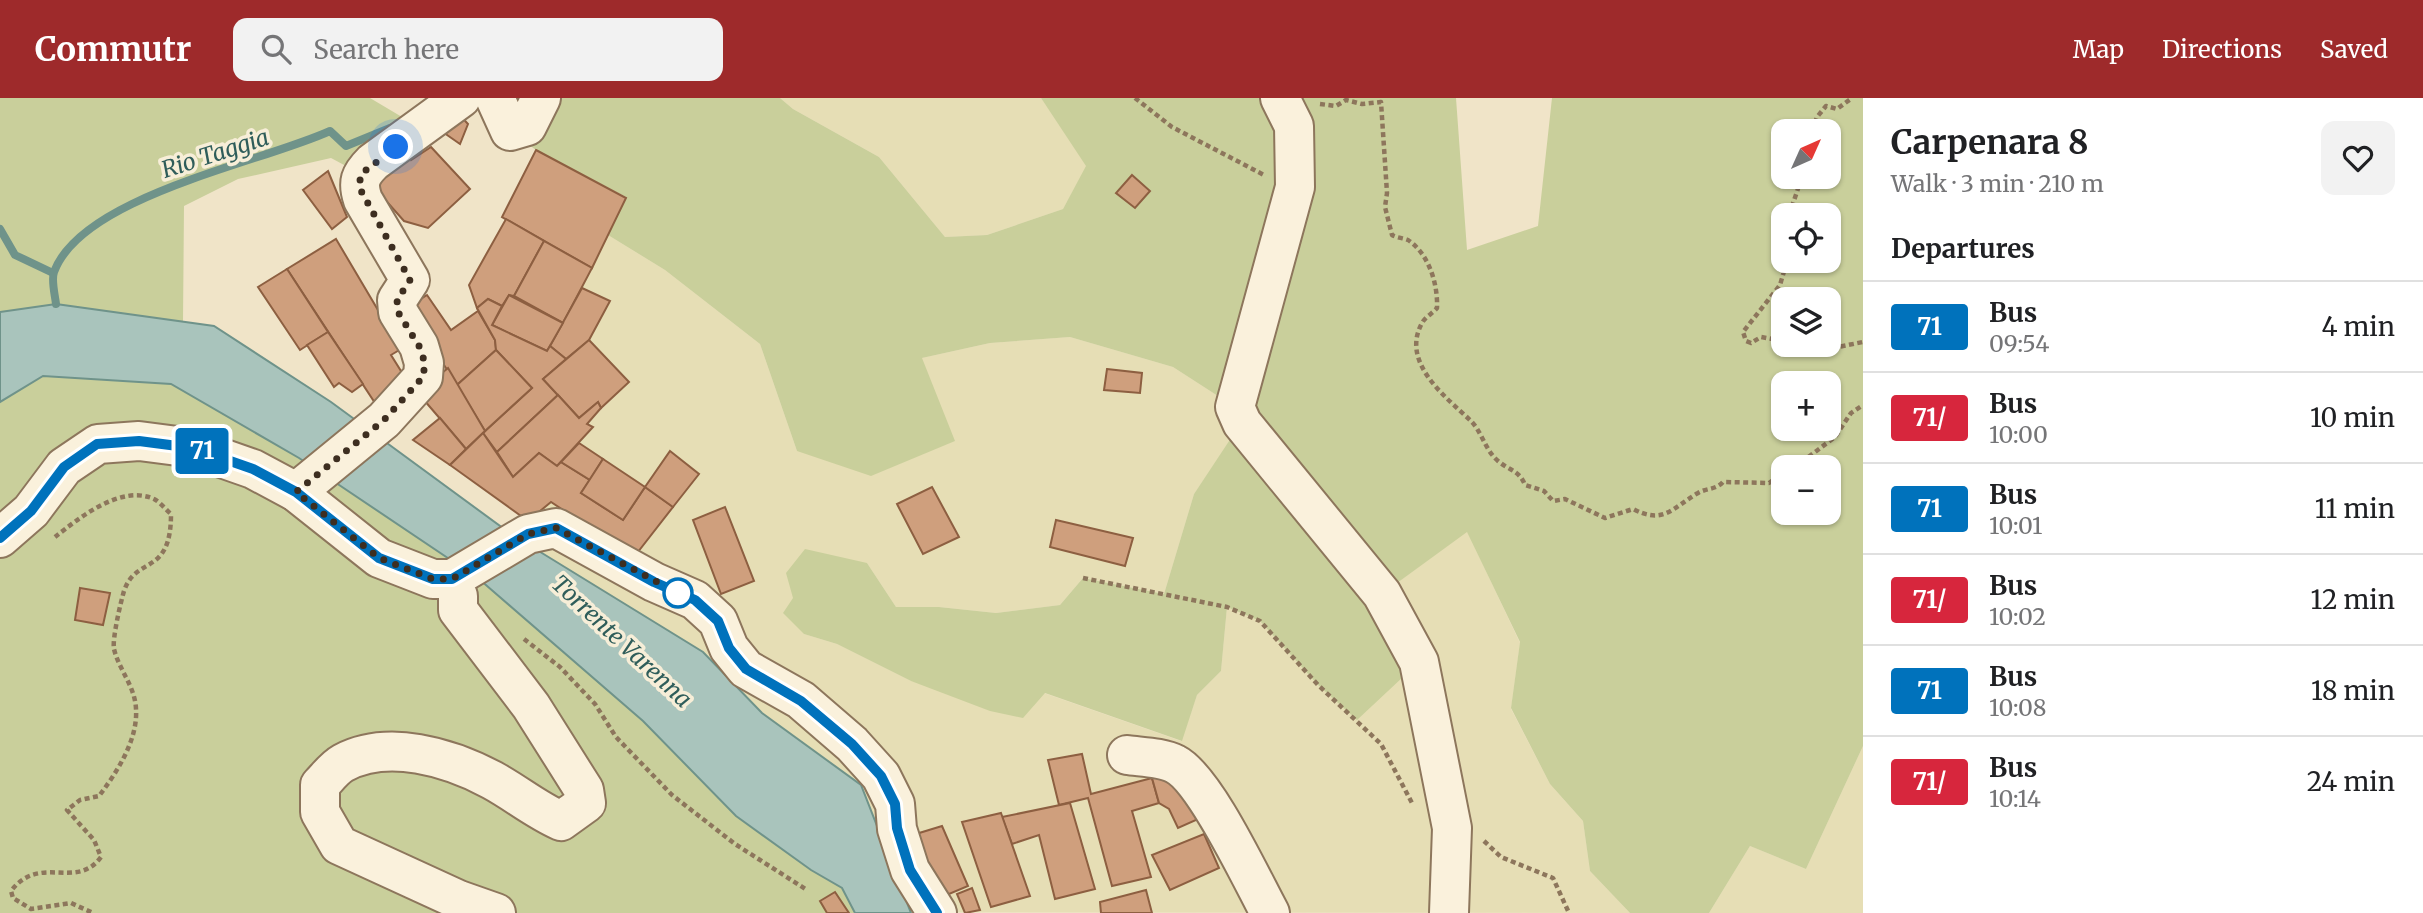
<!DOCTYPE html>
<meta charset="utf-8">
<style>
body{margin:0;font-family:Merriweather,serif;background:#f2f2f2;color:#202124;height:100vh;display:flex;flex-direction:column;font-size:26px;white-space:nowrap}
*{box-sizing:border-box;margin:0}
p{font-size:23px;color:#757577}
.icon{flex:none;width:38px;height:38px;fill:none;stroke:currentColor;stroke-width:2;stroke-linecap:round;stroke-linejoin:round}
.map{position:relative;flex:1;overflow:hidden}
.sheet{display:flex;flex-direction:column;background:#fff;width:560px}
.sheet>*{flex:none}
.badge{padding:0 14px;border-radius:5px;font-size:24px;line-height:46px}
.needle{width:46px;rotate:45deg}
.controls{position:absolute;left:1771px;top:21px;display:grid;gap:14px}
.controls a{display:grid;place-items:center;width:70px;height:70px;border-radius:14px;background:#fff;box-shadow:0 2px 5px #0004;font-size:35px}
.you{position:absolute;width:35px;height:35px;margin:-18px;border:5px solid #fff;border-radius:50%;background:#1a73e8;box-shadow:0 0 0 10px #1a73e833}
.map>.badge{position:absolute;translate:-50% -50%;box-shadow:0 0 0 4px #fff}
h2{padding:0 28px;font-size:26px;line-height:63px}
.round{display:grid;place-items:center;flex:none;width:74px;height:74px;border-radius:14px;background:#f2f2f2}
.overview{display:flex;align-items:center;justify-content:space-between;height:119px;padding:0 28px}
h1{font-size:33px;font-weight:700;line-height:52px}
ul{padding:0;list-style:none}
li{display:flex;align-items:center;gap:21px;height:91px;padding:0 28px;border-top:2px solid #e0e0e0}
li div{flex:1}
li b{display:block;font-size:26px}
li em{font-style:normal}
li .badge{min-width:77px;font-weight:700;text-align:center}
header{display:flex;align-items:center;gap:42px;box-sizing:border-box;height:98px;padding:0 35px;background:#9e2a2b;color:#fff}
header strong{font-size:33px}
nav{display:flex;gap:38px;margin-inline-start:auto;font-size:24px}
.search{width:490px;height:63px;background:#f2f2f2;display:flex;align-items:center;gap:18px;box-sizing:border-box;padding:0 24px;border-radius:14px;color:#757577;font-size:26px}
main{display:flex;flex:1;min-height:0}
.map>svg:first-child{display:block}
.farmland{fill:#e6deb5}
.green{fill:#c9cf9b;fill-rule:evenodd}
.water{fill:#a9c4bc;stroke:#6f938a;stroke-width:2}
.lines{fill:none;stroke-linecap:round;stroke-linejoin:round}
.stream{stroke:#6f938a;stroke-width:8}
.building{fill:#cf9f7d;stroke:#8d5f41;stroke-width:2}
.minor-casing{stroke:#8d765c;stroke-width:42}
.path{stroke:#8d765c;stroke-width:4.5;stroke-dasharray:5 3.5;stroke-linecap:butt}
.minor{stroke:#faf1dc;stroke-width:38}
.line-casing{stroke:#fff;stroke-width:16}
.line{stroke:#0072bc;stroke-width:10}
.walk{stroke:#3d2e20;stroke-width:7;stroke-dasharray:0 12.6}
.stop-dot{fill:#fff;stroke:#0072bc;stroke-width:3.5}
.labels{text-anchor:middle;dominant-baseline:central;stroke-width:7;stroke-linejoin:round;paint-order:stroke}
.water-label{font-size:23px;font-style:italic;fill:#2f5d5a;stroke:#f7eed8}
</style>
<header>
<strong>Commutr</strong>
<div class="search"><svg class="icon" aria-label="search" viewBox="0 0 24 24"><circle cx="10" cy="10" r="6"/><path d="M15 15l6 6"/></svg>Search here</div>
<nav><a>Map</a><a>Directions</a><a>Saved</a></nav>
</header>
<main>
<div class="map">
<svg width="1863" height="815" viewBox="0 0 1863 815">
<rect width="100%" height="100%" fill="#f0e4c8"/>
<g class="farmland">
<polygon points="780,0 1041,0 1087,68 1063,111 987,137 945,139 879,59 793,11"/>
<polygon points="608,137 665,172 760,246 797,353 922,260 990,245 1070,239 1173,269 1235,309 1242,325 1194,396 1164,496 1083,480 1060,507 996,515 939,509 896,509 867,465 804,536 837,546 911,583 1044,595 1181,643 1197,597 1221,573 1227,509 1260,523 1318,587 1357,621 1382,496 1467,433 1520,545 1511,611 1550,686 1583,723 1590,773 1630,815 908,814 860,687 762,615 703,554 511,436 551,404 608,444 670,353 645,389 579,345 592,329 587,326 629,284 589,242 609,203 582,190"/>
<polygon points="1863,648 1863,815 1709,815 1750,748 1806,771"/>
</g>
<g class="green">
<polygon points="0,0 370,0 402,19 418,34 361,76 331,60 238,81 184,108 183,224 56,206 0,214"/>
<path d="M495 0H780L793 11 879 59 945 139 987 137 1063 111 1086 68 1041 0H1456L1467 152 1538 128 1552 0H1863V648L1806 771 1750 748 1709 815H1630L1590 773 1583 723 1550 686 1511 610 1520 544 1467 434 1382 496 1419 564 1357 622 1318 587 1260 523 1227 509 1221 573 1197 597 1182 643 1045 595 1023 620 990 613 911 583 837 546 804 536 783 515 793 500 786 475 805 451 867 465 896 509H939L996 515 1060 507 1083 480 1164 496 1194 396 1241 325 1235 309 1173 269 1070 239 990 245 922 260 955 343 871 378 797 353 760 246 665 172 608 137 626 99 536 52 510 33ZM1783 33H1829V79H1783ZM1783 117H1829V163H1783ZM1783 201H1829V247H1783ZM1783 285H1829V331H1783ZM1783 369H1829V415H1783Z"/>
<polygon points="43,278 171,286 299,360 479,481 643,623 736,718 811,772 842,790 855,815 0,815 0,304"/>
</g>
<polygon class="water" points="56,206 214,228 331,304 511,436 703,554 762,615 861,687 911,815 855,815 842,790 811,772 736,718 643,623 479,481 299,360 171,286 43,278 0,304 0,214"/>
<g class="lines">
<g class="stream">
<polyline points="0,131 15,157 53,175"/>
<path d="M56 206C55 197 51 182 54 174 82 98 260 65 330 33L346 48 390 30"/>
</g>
</g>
<g class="building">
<polygon points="456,13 468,26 460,46 437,30"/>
<polygon points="431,49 470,91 428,130 404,123 372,87 409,59 411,62"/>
<polygon points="536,52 626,100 592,170 502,119"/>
<polygon points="328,73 347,119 332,131 303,92"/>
<polygon points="1132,77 1150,93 1135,110 1116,95"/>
<polygon points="506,121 544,143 514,198 509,197 502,208 488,201 477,210 469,187"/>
<polygon points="336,141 401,251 391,257 411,289 379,311 287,171"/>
<polygon points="544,143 592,170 563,225 514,198"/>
<polygon points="287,171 328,234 300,252 258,189"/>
<polygon points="582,190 610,203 589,242 566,261 550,248"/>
<polygon points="427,197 451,232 478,213 495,242 496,252 457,287 407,210"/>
<polygon points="509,197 563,225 547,253 492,227"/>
<polygon points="488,201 502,208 492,227 547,253 550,248 566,261 543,281 558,297 497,354 483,335 532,290 496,252 495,242 477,210"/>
<polygon points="328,234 363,286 352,294 339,285 334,289 307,247"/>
<polygon points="589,242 629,284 601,310 598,304 579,320 543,281"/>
<polygon points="496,252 532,290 485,333 457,287"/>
<polygon points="448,270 485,333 466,351 418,295"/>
<polygon points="1107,271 1142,275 1140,295 1104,292"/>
<polygon points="558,297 579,320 598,304 601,310 587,326 593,329 557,368 539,355 513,379 497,354"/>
<polygon points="440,320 466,351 450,367 413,342"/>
<polygon points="483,335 513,379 539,355 557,368 561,364 590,382 581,395 623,422 645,389 673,409 634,459 551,404 528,423 450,367"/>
<polygon points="579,345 603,361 590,382 561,364"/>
<polygon points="670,353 699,376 673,409 645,389"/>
<polygon points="603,361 645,389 623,422 581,395"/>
<polygon points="932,389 959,439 923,456 897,406"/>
<polygon points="725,409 754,483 721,496 693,422"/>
<polygon points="1056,422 1133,440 1125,468 1050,449"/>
<polygon points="80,490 110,495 103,527 75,522"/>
<polygon points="1082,656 1091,696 1152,680 1159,705 1132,713 1151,779 1112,788 1088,700 1059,707 1048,662"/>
<polygon points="1174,672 1189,709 1201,705 1205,718 1178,730 1169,711 1159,705 1152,680"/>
<polygon points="1070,705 1095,791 1055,801 1039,737 1012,746 1002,719"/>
<polygon points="1001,715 1030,798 991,809 962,724"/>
<polygon points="942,728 968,788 942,799 916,736"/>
<polygon points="1204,736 1219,770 1170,792 1152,757"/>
<polygon points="972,790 980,812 965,815 957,796"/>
<polygon points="1146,792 1152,815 1101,815 1100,804"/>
<polygon points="835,794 849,815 827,815 820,803"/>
</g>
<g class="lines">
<defs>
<g id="minor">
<polyline points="495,0 510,33 527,28 541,0"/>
<polyline points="1280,0 1294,28 1295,89 1235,309 1242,325 1382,496 1419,564 1452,730 1449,815"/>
<path d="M296 394 384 322 423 279 424 265 419 248 398 214 397 202 410 182 363 102C357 84 360 77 373 64L461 0"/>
<polyline points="0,440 31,413 64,369 98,346 139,343 193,350 253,371 296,394 379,460 433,481 452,481 528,436 556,430 654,484 695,502 718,523 729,550 746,571 801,602 852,646 881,678 895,706 897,731 910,772 937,815"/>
<path d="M458 498V512L531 608 584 692 586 705 561 723C536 712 516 695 492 682 449 659 388 641 343 665 334 670 327 680 320 687V714L339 747 459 802 496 815"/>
<path d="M1127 657C1141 659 1162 659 1175 666 1205 681 1252 782 1270 815"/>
</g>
</defs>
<use href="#minor" class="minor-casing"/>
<g class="path">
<polyline points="1135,0 1172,29 1264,77"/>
<path d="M1320 6 1336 8 1346 2 1362 6 1381 4 1387 95 1385 109 1392 137C1397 140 1404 140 1408 142 1429 156 1438 186 1437 210 1433 215 1425 219 1422 225 1400 265 1446 299 1471 323 1482 334 1485 352 1498 363 1510 373 1519 372 1525 387L1544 393 1553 403 1565 401 1605 420 1633 411C1664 427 1672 410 1698 395 1706 390 1716 392 1723 384L1769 385 1783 375"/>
<polyline points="1812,33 1817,19 1826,8 1837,11 1852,0"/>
<polyline points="1789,117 1802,79"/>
<polyline points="1783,243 1761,239 1751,245 1746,243 1743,234 1780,187 1787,163"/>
<polyline points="1816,247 1828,251 1863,244"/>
<polyline points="1795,369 1835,339 1851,315 1863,307"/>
<path d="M55 439C79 420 121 386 154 401 160 404 166 412 171 416 171 479 136 457 124 493 121 503 112 541 114 551 119 572 135 588 136 611 138 642 117 674 99 698L80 702 67 712 94 742 101 759C76 793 40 755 11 793L13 800 31 811 71 805 93 815"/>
<polyline points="1083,480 1227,509 1260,523 1318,587 1381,646 1412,705"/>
<polyline points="524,541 560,569 595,606 616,639 672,697 735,746 807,792"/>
<polyline points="1484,743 1501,759 1553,780 1569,815"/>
</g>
<use href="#minor" class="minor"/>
</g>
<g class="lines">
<defs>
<polyline id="line" points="0,440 31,413 64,369 97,346 139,343 193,350 253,371 296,394 379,460 433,481 452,481 528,436 556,430 654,484 695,502 718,523 729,550 746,571 801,603 852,646 881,678 895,706 897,730 910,772 937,815"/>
</defs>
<use href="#line" class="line-casing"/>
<use href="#line" class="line"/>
<polyline class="walk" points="396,49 361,76 359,89 410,182 397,202 398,214 419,248 425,265 423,279 384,322 296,394 379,460 433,481 452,481 528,436 556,430 678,495"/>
</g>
<circle class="stop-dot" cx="678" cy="495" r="14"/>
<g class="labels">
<g class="water-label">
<text transform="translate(215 55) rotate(-18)">Rio Taggia</text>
<text transform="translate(622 543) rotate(43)">Torrente Varenna</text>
</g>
</g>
</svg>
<div class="controls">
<a><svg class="needle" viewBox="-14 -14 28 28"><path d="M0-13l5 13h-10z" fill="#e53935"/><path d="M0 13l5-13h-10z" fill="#757577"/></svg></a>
<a><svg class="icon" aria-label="locate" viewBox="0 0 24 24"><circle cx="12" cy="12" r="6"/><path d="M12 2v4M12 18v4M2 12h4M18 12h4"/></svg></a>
<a><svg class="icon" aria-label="layers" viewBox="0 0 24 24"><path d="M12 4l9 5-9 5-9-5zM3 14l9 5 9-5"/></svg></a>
<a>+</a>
<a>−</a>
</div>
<div class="you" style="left:396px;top:49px"></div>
<b class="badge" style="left:202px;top:353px;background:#0072bc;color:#fff">71</b>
</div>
<section class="sheet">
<div class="overview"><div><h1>Carpenara 8</h1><p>Walk · 3 min · 210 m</p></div><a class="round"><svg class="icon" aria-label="heart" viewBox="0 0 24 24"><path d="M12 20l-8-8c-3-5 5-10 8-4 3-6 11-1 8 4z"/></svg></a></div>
<h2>Departures</h2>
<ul>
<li><span class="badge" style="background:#0072bc;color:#fff">71</span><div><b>Bus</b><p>09:54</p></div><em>4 min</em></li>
<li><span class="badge" style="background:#d7263d;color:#fff">71/</span><div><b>Bus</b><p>10:00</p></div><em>10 min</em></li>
<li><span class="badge" style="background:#0072bc;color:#fff">71</span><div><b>Bus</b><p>10:01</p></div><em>11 min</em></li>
<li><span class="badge" style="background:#d7263d;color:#fff">71/</span><div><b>Bus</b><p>10:02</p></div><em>12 min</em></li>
<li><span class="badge" style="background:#0072bc;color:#fff">71</span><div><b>Bus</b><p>10:08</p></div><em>18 min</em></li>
<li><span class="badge" style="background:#d7263d;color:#fff">71/</span><div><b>Bus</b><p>10:14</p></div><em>24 min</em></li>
</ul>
</section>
</main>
